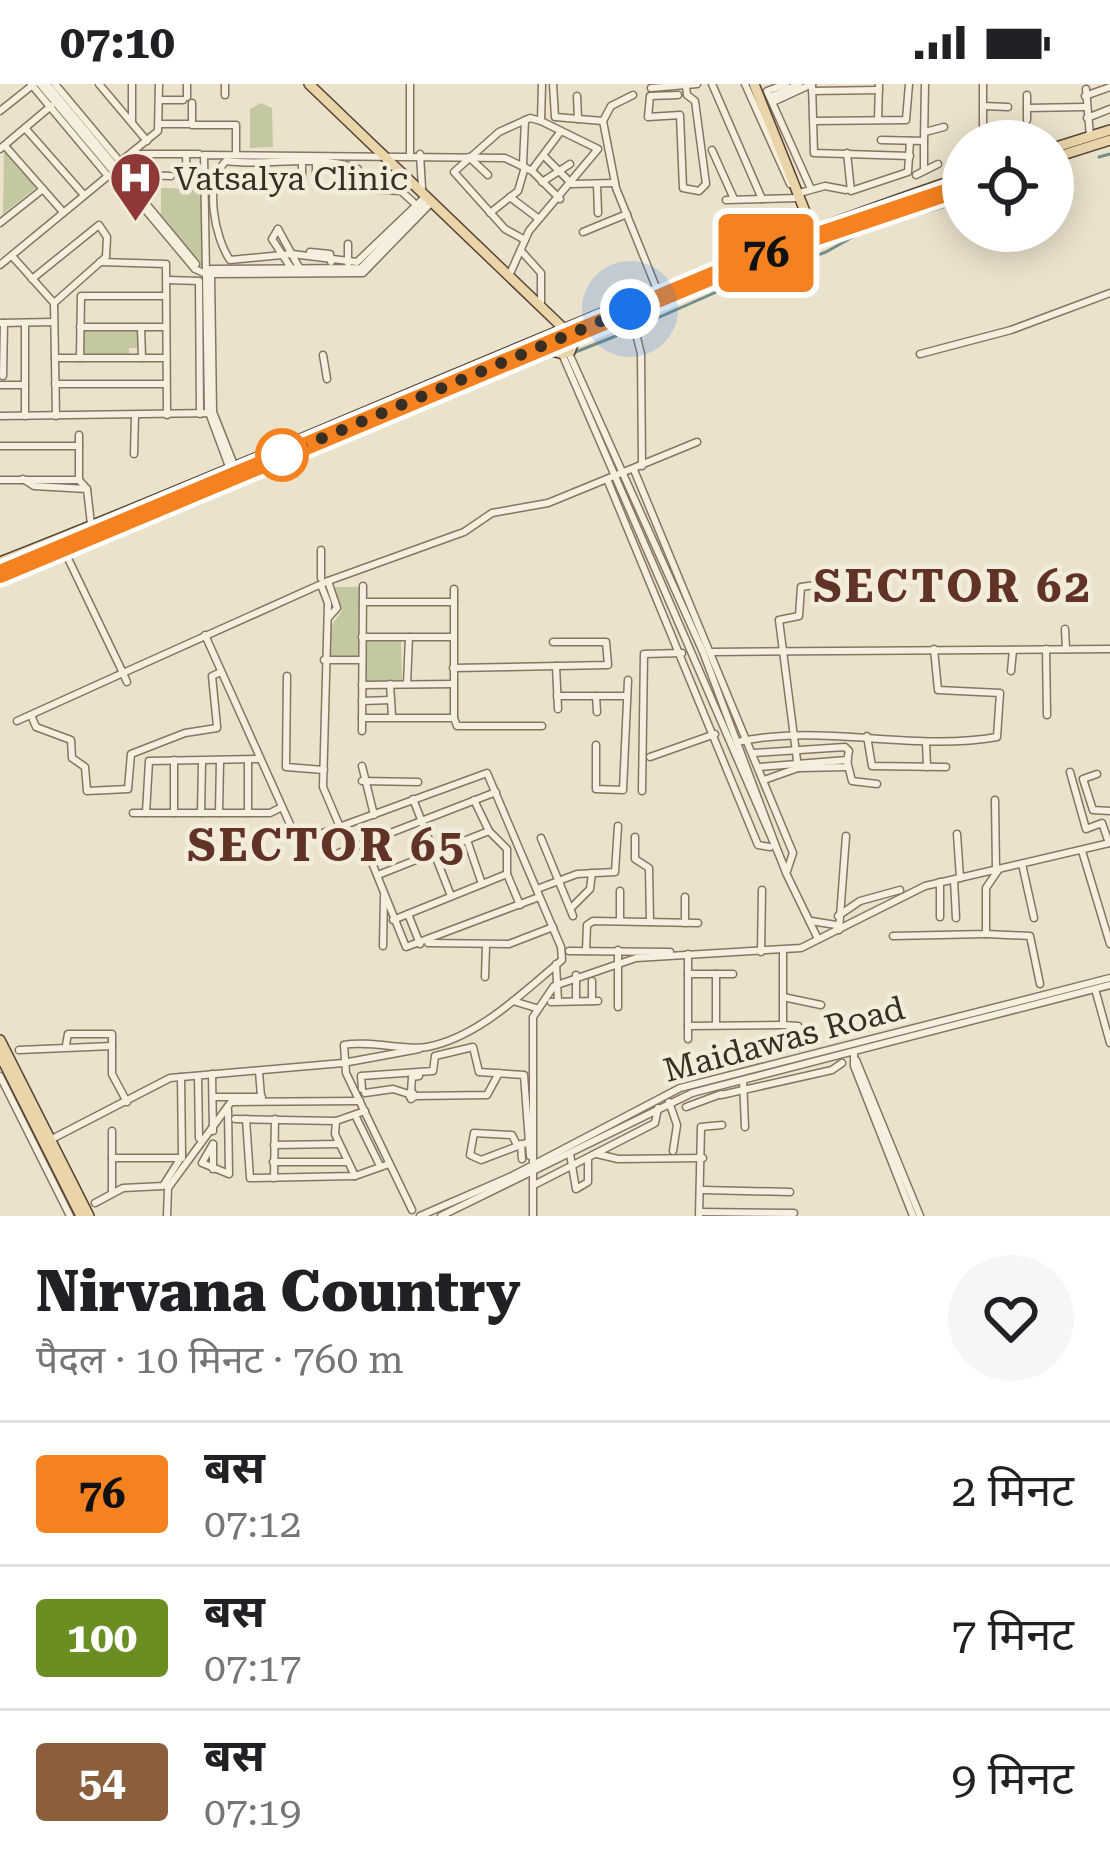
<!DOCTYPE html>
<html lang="hi">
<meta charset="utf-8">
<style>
body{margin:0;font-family:"Roboto Serif","Noto Sans Devanagari",serif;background:#f6f6f6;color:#202124;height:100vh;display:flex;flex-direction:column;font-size:45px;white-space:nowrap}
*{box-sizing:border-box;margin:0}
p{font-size:39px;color:#757577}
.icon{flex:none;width:66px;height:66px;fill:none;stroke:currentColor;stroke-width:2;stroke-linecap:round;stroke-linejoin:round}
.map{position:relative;height:1132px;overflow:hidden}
.drawer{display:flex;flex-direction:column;background:#fff;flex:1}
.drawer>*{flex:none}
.badge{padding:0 24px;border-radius:9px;font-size:42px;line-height:78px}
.fabs{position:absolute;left:942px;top:36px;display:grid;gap:24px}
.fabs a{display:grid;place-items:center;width:132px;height:132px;border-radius:50%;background:#fff;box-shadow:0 6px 30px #0003;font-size:60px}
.you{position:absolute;width:60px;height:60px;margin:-30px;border:9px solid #fff;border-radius:50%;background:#1a73e8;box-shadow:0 0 0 18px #1a73e833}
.map>.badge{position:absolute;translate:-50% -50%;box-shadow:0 0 0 6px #fff}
.round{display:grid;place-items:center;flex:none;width:126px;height:126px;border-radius:63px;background:#f6f6f6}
.headline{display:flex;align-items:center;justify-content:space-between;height:204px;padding:0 36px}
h1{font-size:57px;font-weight:800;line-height:90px}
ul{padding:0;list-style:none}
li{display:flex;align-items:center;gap:36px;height:144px;padding:0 36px;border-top:3px solid #e0e0e0}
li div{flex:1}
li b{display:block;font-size:45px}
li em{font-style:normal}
li .badge{min-width:132px;font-weight:700;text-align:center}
.status{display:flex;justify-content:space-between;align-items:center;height:84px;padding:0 60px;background:#fff;direction:ltr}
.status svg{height:33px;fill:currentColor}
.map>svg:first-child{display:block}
.green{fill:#c4c8a1}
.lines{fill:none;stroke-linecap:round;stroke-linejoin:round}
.stream{stroke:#738e87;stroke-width:3}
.minor-casing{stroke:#867561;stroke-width:9}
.major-casing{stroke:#554435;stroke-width:12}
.minor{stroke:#f6efdf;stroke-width:6}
.major{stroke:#e9d5a9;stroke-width:9}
.line-casing{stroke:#fff;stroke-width:27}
.line{stroke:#f58220;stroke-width:18}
.walk{stroke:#392e23;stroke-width:12;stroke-dasharray:0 21.6}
.stop-dot{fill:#fff;stroke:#f58220;stroke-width:6}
.labels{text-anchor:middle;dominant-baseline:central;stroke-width:9;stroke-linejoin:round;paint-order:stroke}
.poi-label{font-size:33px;fill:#392e23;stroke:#f3ecdb;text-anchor:start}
.street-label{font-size:33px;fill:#392e23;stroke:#f3ecdb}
.district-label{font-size:45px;font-weight:bold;letter-spacing:3px;fill:#613327;stroke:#f3ecdb}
</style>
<div class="status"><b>07:10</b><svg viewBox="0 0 49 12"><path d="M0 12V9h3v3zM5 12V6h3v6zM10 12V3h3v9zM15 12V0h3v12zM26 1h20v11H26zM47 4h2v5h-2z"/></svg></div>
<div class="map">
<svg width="1110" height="1132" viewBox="0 0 1110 1132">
<rect width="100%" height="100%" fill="#ebe2cc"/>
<g class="green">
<polygon points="261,19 272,24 273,63 250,64 250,25"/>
<polygon points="6,65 38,102 3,130 4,66"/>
<polygon points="161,104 202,105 202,183 161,133"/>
<polygon points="139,244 139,264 129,264 129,272 82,272 82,245"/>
<polygon points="331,503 361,503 361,574 329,574 330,543 342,527"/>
<polygon points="364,555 401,555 402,598 364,599"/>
</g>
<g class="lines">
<g class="stream">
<polyline points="1099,73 1110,70"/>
<polyline points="949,122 963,118"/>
<polyline points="912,132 943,123"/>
<polyline points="774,187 826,168 865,146"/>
<polyline points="755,194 769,189"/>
<polyline points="727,204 750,196"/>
<polyline points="637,243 721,206"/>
<polyline points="573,269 631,246"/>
</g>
<defs>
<g id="minor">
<polyline points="40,0 195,185 206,190 208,326 231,388"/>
<polyline points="47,0 196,180"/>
<polyline points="55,0 121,79"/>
<polyline points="99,0 147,57"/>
<polyline points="187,0 187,13"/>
<polyline points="225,0 225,11"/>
<polyline points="410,0 410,70"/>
<polyline points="542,0 541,37 596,64"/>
<polyline points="553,0 555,33 603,37"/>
<polyline points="712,0 762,115"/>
<polyline points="745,0 790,100"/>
<polyline points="786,0 767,7 811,105"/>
<polyline points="812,0 814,69 910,72"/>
<polyline points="983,0 983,57"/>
<polyline points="651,4 697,0"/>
<polyline points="1086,5 1090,52"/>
<polyline points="812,7 879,6"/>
<polyline points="633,11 611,22 603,37 616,104 656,203"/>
<polyline points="678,11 650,12 648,33 680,31 683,104 699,107 706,100 695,17 687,11 686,2"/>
<polyline points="1027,11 1027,24 1085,23"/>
<polyline points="577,12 578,35"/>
<polyline points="1085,12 1110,3"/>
<polyline points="770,13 799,0"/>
<polyline points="160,16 183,16"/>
<polyline points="773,18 812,0"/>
<polyline points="192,19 192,41 236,41 236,70"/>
<polyline points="983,22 1008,23"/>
<polyline points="1027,24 1027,36"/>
<polyline points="0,27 34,0"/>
<polyline points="1087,34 1110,25"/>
<polyline points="878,36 879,0"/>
<polyline points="815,37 906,36 909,0"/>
<polyline points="132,38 132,0"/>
<polyline points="160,40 188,40"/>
<polyline points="25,44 84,111"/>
<polyline points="925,48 944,43"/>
<polyline points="881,56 924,57 925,0"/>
<polyline points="5,62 63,128"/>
<polyline points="0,65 51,22"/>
<polyline points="712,66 734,115"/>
<polyline points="847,69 851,107 908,88 910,57"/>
<polyline points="133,70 199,70"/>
<polyline points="420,70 422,104"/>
<polyline points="186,71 187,102"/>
<polyline points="469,73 488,91"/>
<polyline points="545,73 572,100 615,99"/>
<polyline points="302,77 302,94"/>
<polyline points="523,80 525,36"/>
<polyline points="115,82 158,47 159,0"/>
<polyline points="924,85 924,57"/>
<polyline points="532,86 561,47"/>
<polyline points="142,91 171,92"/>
<polyline points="916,91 938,80"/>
<polyline points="316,95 316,77"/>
<polyline points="542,98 570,80"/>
<polyline points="597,100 598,129"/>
<polyline points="141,104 142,71"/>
<polyline points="803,108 825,102 846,106"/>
<polyline points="510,113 539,135"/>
<polyline points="726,116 798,114"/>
<path d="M413 118 401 107 364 105 358 85C315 69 269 83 226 77 203 99 215 154 230 176L292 170 357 178 424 114"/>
<polyline points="431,119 363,189 206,190 204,71 505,74 532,87 560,115"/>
<polyline points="490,129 518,107 525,83"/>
<polyline points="0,139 43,105"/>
<polyline points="278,145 272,155 293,187"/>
<polyline points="278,145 301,187"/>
<polyline points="583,148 627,130"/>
<polyline points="525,156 505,145 454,88 499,48 530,34 541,37"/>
<polyline points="310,168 330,170 331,178"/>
<polyline points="523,169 541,189 541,218"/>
<polyline points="12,172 54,219 56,332"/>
<polyline points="100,178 166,180 167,331"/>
<polyline points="348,179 348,160"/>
<polyline points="0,181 108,92 31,0"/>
<polyline points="211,185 361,184 428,114"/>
<polyline points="211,190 213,328 236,386"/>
<polyline points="509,192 529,147 598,65"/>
<polyline points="32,195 99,141 107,153 106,173 54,219"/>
<polyline points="168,196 199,197 200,330"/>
<polyline points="630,225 641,270 642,382"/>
<polyline points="0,239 54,238"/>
<polyline points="25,239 25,332"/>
<polyline points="80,243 166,243"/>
<polyline points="141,243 142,274"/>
<polyline points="556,256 783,780"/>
<polyline points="563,256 703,568 786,789 818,855"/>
<polyline points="920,270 1011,246 1110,209"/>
<polyline points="323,271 327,295"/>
<polyline points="55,274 165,274"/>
<polyline points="80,274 81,212 166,212"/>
<polyline points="3,292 4,239"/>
<polyline points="55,300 165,300"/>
<polyline points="0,301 25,301"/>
<polyline points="0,332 213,329"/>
<polyline points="79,351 79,395"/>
<polyline points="0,362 79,362"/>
<polyline points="134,370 135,331"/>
<polyline points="634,386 793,769 787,787"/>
<polyline points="23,395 34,402 87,405 91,440"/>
<polyline points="607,395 758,761 770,763"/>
<polyline points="0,396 79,396 87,405"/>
<polyline points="63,464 123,589 328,497 464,448 492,429 548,419 697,358"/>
<polyline points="321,466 321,494"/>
<polyline points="321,501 328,519 323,703 340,743"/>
<polyline points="363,518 454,518"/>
<polyline points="328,534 337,524 328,497"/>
<polyline points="1065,545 1066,565"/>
<path d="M205 551 298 758 487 689 561 863 562 876C523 908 479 953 427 963 408 967 369 956 344 961L346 989 412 1126"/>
<polyline points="362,553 453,553"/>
<polyline points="1046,565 1047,631"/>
<polyline points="711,568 1110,565"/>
<polyline points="324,576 362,576"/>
<polyline points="556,582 558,625"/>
<polyline points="453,584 608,581 606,558 553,558"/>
<polyline points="1011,587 1013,566"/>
<polyline points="287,592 286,683 324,686"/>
<polyline points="390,600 392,632"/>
<polyline points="407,600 409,553"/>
<polyline points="362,601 453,600"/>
<polyline points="557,612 627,612"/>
<polyline points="596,612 597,628"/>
<polyline points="362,617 391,616"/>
<polyline points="31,631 36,643 71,656 72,674 85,683 87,707 128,705 131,670 185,649 217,644"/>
<polyline points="362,634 454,634 457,642 542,642"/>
<polyline points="454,634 454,505"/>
<polyline points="17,637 123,589 127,598"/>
<polyline points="217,642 212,592 221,588"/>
<polyline points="362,647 363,502"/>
<polyline points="867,652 872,682 946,683"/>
<path d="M737 658C823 639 912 668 997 653L1000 609 938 606 934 565"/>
<polyline points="926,658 927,683"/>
<polyline points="596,661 596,705 623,706 628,596"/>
<polyline points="754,669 845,663 849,667 847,676 759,683"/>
<polyline points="650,673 715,650"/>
<polyline points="248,676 248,729"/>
<polyline points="848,681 852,697 877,700"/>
<polyline points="362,682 374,731"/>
<polyline points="799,684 847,683 848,675"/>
<polyline points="1070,688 1086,745 1102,739 1109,759"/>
<polyline points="1097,690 1083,695 1093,726 1110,727"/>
<polyline points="764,696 798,684 779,536 799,532 801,503 830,499 836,488"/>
<polyline points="362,697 418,698"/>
<polyline points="642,707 644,570 682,569"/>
<polyline points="413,715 451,812"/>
<polyline points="474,716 489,747"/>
<polyline points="995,716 996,785"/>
<polyline points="133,729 270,729 282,723"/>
<polyline points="146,729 149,677 260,675"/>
<polyline points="174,729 174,676"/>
<polyline points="201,729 202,678"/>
<polyline points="219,729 220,676"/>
<polyline points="957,750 960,794"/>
<polyline points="635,753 635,775 649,784 650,838"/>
<polyline points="541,754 573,832"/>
<polyline points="467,756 482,800"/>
<polyline points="364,759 406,863 539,813"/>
<polyline points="1082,767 1110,860"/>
<polyline points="331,772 496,708"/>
<polyline points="1022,780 1034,834"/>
<polyline points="378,791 489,747 507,765 507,790 520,821"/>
<polyline points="954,796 956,834"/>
<polyline points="940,798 940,833"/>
<polyline points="537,805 577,790 615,788 618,742"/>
<polyline points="620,807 620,837"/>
<polyline points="571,824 590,805 592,789"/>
<polyline points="408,830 420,860"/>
<polyline points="838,832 860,817 900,806"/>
<polyline points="393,836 507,790"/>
<polyline points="811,837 836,841"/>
<polyline points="685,839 685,813"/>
<polyline points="839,846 846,752"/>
<polyline points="986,850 1030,852 1040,900"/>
<polyline points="893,852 986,850 986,804 999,785"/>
<polyline points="428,859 509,860 553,843"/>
<polyline points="383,862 384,812"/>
<polyline points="569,867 670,868"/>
<polyline points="586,867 587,841 593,837 698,839"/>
<polyline points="783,867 783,941 798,942 798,963"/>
<polyline points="761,868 762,806"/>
<polyline points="688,870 688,955"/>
<polyline points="556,880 558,917"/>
<polyline points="688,890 733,890"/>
<polyline points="716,890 716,940"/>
<polyline points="485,893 486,862"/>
<polyline points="1095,905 1110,959"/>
<polyline points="783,913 821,921"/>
<polyline points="513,917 536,924"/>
<polyline points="576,917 576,891"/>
<polyline points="592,917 592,897"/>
<polyline points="551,918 598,917"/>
<polyline points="618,923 618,866"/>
<polyline points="688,942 783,941"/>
<polyline points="66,961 68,950 112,950 112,962"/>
<polyline points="19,966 112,962 112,990 127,1018"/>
<polyline points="854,970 854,982 913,1132"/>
<polyline points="856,976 920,1132"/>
<polyline points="259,987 261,1013"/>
<polyline points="212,990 213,1047"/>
<polyline points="0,992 70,1132"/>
<polyline points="198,992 199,1054"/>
<polyline points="743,996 745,1043"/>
<polyline points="362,1005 361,992 433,987 435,972 473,963 479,988 524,991 530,1072"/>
<polyline points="411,1008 412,993 419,992"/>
<polygon points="412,1008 415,1012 411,1015 409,1011"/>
<polyline points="365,1009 393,1005 409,1010"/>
<polyline points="721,1011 832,986 842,979"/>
<polyline points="415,1012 487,1011 499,989"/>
<polyline points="213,1013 262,1013"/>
<polyline points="669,1018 677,1041 673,1067"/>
<polyline points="686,1023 721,1010"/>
<polyline points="355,1031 380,1082"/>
<polyline points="235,1035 336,1037 365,1027"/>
<polyline points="246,1035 250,1094 355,1092 389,1080"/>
<polyline points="336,1037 335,1050 355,1092"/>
<polyline points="112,1047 112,1109"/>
<polyline points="48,1057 170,994 343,979 419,965"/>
<polyline points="213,1060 202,1079 229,1090 228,1026"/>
<polyline points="213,1060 213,1085"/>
<polyline points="521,1060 522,1075"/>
<polyline points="274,1061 339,1060"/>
<polyline points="517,1061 512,1051 474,1049 470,1071 481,1076 526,1059"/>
<polyline points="570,1070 576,1105 588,1098 588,1074"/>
<polyline points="597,1070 618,1075 703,1074"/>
<polyline points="112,1074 182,1074"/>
<polyline points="273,1078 348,1078"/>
<polyline points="274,1094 275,1035"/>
<polyline points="534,1101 655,1039 658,1024"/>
<polyline points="703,1106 790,1108"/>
<polyline points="95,1119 123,1104 163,1102 182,1072 181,993"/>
<polyline points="700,1128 794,1129"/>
<polyline points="167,1132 168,1104 231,1018 360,1017"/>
<polyline points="420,1132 512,1092 680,1004 1110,894"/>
<polyline points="441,1132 692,1009 1110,901"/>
<polyline points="533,1132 533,933 554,902 636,874 801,864 925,802 1110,759"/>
<polyline points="699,1132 701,1043 722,1041"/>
</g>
<g id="major">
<polyline points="309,0 561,242"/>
<polyline points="754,0 812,145"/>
<polyline points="1053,64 1110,46"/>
<polyline points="1053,74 1110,56"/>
<polyline points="540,264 563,270"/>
<polyline points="570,268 578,247"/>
<path d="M0 478C323 352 634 204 963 93"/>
<polyline points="0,490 767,169 963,103"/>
<polyline points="0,956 89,1132"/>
<polyline points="0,971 81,1132"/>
</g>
</defs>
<use href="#minor" class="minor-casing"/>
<use href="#major" class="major-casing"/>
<use href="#minor" class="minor"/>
<use href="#major" class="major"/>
</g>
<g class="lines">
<defs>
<polyline id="line" points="0,490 767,169 963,103"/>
</defs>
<use href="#line" class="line-casing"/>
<use href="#line" class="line"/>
<polyline class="walk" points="282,371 630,225"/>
</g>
<defs>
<symbol id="hospital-pin" viewBox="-11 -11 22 30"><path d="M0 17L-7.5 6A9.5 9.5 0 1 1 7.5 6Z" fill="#8f3838" stroke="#f3ecdb"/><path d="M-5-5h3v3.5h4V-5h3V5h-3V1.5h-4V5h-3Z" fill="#fff"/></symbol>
</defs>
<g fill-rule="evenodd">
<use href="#hospital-pin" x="106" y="64" width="59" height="81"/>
</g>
<circle class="stop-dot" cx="282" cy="371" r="24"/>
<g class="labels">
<g class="poi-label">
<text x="174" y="94">Vatsalya Clinic</text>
</g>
<g class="street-label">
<text transform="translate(784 955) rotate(-15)">Maidawas Road</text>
</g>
<g class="district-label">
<text x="953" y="502">SECTOR 62</text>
<text x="327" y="761">SECTOR 65</text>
</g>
</g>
</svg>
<div class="fabs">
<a><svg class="icon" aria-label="locate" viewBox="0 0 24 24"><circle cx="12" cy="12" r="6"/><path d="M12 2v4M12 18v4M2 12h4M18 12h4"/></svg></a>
</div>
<div class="you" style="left:630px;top:225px"></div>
<b class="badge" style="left:766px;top:169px;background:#f58220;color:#111">76</b>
</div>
<section class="drawer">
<div class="headline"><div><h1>Nirvana Country</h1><p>पैदल · 10 मिनट · 760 m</p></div><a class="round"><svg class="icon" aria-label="heart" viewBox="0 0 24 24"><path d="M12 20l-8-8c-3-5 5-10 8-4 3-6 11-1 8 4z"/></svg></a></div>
<ul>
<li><span class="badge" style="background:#f58220;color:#111">76</span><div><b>बस</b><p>07:12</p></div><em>2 मिनट</em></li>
<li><span class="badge" style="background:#6b8e23;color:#fff">100</span><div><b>बस</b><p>07:17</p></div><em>7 मिनट</em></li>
<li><span class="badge" style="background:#8b5e3c;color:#fff">54</span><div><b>बस</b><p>07:19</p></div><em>9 मिनट</em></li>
</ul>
</section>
